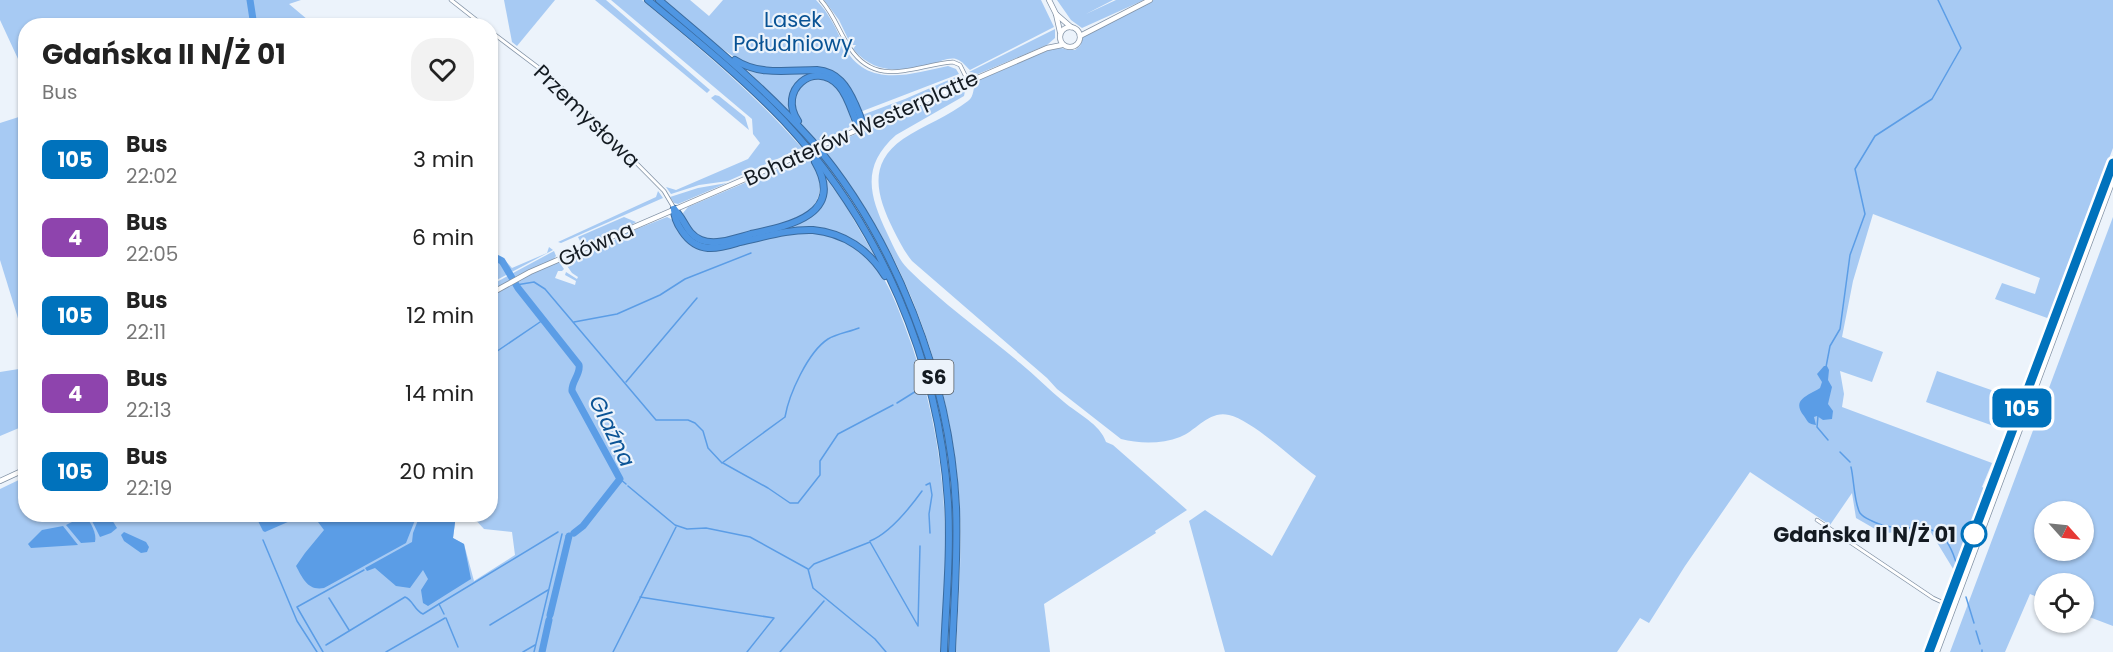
<!DOCTYPE html>
<meta charset="utf-8">
<style>
body{margin:0;font-family:Poppins,sans-serif;background:#f2f2f2;color:#222;height:100vh;display:flex;flex-direction:column;font-size:22px;white-space:nowrap}
*{box-sizing:border-box;margin:0}
p{font-size:20px;color:#767676}
.icon{flex:none;width:33px;height:33px;fill:none;stroke:currentColor;stroke-width:2;stroke-linecap:round;stroke-linejoin:round}
.map{position:relative;flex:1;overflow:hidden}
.sheet{position:absolute;left:18px;top:18px;width:480px;height:504px;display:flex;flex-direction:column;background:#fff;border-radius:24px;box-shadow:0 2px 4px #0004}
.sheet>*{flex:none}
.badge{padding:0 12px;border-radius:9px;font-size:21px;line-height:39px}
.needle{width:39px;rotate:117deg}
.buttons{position:absolute;left:2034px;top:501px;display:grid;gap:12px}
.buttons a{display:grid;place-items:center;width:60px;height:60px;border-radius:50%;background:#fff;box-shadow:0 2px 4px #0004;font-size:30px}
.map>.badge{position:absolute;translate:-50% -50%;box-shadow:0 0 0 3px #fff}
.round{display:grid;place-items:center;flex:none;width:63px;height:63px;border-radius:24px;background:#f2f2f2}
.summary{display:flex;align-items:center;justify-content:space-between;height:102px;padding:0 24px}
h1{font-size:28px;font-weight:700;line-height:45px}
ul{padding:0;list-style:none}
li{display:flex;align-items:center;gap:18px;height:78px;padding:0 24px}
li div{flex:1}
li b{display:block;font-size:22px}
li em{font-style:normal}
li .badge{min-width:66px;font-weight:700;text-align:center}
.map>svg:first-child{display:block}
.green{fill:#a7caf3;fill-rule:evenodd}
.water{fill:#5b9de6}
.lines{fill:none;stroke-linecap:round;stroke-linejoin:round}
.stream{stroke:#5b9de6;stroke-width:1.5}
.river{stroke:#5b9de6;stroke-width:7}
.street-casing{stroke:#8292a5;stroke-width:4.5}
.secondary-casing{stroke:#8292a5;stroke-width:6}
.highway-casing{stroke:#3a6b9f;stroke-width:8}
.street{stroke:#fff;stroke-width:3}
.secondary{stroke:#fff;stroke-width:4.5}
.highway{stroke:#4f96e2;stroke-width:6}
.secondary-bridge-casing{stroke:#8292a5;stroke-width:6;stroke-linecap:butt}
.secondary-bridge{stroke:#fff;stroke-width:4.5}
.line-casing{stroke:#fff;stroke-width:14}
.line{stroke:#0072bc;stroke-width:9}
.stop-dot{fill:#fff;stroke:#0072bc;stroke-width:3}
.labels{text-anchor:middle;dominant-baseline:central;stroke-width:4.5;stroke-linejoin:round;paint-order:stroke}
.shield{fill:#ecf3fb;stroke:#555c63;stroke-width:1.5}
.shield-label{font-size:20px;font-weight:bold;fill:#141b22}
.park-label{font-size:21px;fill:#085294;stroke:#ecf3fb}
.street-label{font-size:21px;fill:#141b22;stroke:#ecf3fb}
.stop-label{font-size:21px;font-weight:bold;fill:#141b22;stroke:#ecf3fb;text-anchor:end}
.water-label{font-size:22px;font-style:italic;fill:#0b5496;stroke:#ecf3fb}
</style>
<div class="map">
<svg width="2113" height="652" viewBox="0 0 2113 652">
<rect width="100%" height="100%" fill="#ecf3fb"/>
<g class="green">
<polygon points="0,0 301,0 289,4 314,25 26,26 25,74 0,20"/>
<polygon points="504,0 555,0 517,46 512,42"/>
<polygon points="595,0 606,0 710,90 707,93"/>
<path d="M611 0H642C698 47 754 93 802 148L728 181 699 185 671 194 666 187 676 190 748 159 760 143 753 134 752 119Z"/>
<path d="M665 0H690L709 16 723 0H816C829 13 836 28 843 44 865 90 910 74 948 66L956 69 959 74 860 112C837 62 834 68 781 68 773 68 762 70 754 67 724 56 690 21 665 0Z"/>
<path d="M824 0H1041L1054 27 970 70C966 67 963 61 956 59 949 57 939 62 933 64 903 72 875 75 853 49L856 45H851L839 20Z"/>
<polygon points="1057,0 1113,0 1086,14 1116,0 1144,0 1082,28 1071,20"/>
<path d="M1153 0H2113V148L2052 309 2050 319 1995 299 2002 283 2035 294 2040 278 1873 214 1853 281 1842 337 1883 352 1872 382 1840 371 1844 394 1842 407 1992 463 1982 487 1986 489 1965 540 1955 572 1930 531 1882 533 1856 518 1852 493 1830 525 1750 472 1685 566 1649 623 1640 618 1617 652H1225L1189 521 1205 510 1272 556 1316 476C1295 461 1252 420 1229 415 1209 410 1196 431 1180 437 1162 444 1140 444 1121 439L1057 389 1047 378 912 261C904 251 899 241 893 229 877 196 867 164 903 139 924 125 949 116 968 101 975 96 972 88 977 81L1049 50 1061 48 1069 50H1075L1080 46 1083 37 1091 30Z"/>
<polygon points="1055,29 1055,38 1047,45 978,74 969,72"/>
<path d="M746 69C772 79 818 61 839 80 848 89 852 102 857 113L855 114C849 101 845 86 832 78 817 69 795 77 790 95 788 101 790 107 791 113Z"/>
<polygon points="960,75 957,83 871,120 865,120 862,115 905,99"/>
<path d="M822 79 838 88 852 115 850 117 852 124 847 129 817 142C810 133 801 125 796 115 787 96 803 78 822 79Z"/>
<path d="M960 89 965 91 964 96 896 135C861 166 869 195 887 233 893 245 898 259 908 269 942 303 982 331 1020 363 1035 375 1049 390 1064 402 1078 414 1100 424 1106 442L1113 445 1187 510 1155 531 1156 533 1044 604 1050 652H956C958 605 962 558 960 511 954 382 905 250 824 150L834 146 833 144Z"/>
<polygon points="715,95 719,96 745,117 749,130 711,98"/>
<polygon points="25,115 25,341 0,260 0,123"/>
<path d="M818 153C900 264 949 381 953 520 955 564 952 608 950 652H947L952 554 950 495 939 417 929 375 882 257 851 203 815 154Z"/>
<path d="M809 157C851 224 759 230 716 240 700 239 685 230 683 213L688 207 799 160 800 161Z"/>
<path d="M825 177 844 203 877 260 863 247 820 229 718 245C696 245 683 235 677 214L703 243C730 238 804 232 818 209 823 201 823 187 825 177Z"/>
<polygon points="727,183 678,204 674,203 670,197 698,188"/>
<polygon points="658,191 663,198 561,243 558,242 656,197"/>
<polygon points="624,217 636,222 628,227 583,247 578,237"/>
<path d="M667 217 673 220 701 249C745 241 804 222 845 241 878 256 892 292 904 324 930 391 944 462 945 534 946 573 943 613 940 652H0V489L25 477 26 514 456 515 453 538 464 544 474 581 515 555 512 532 484 529 471 515 490 514 491 296 522 278 559 262 564 269 562 271H558L555 278 575 285 576 281 565 275 566 272 577 279 578 277 572 273 565 263 567 259 582 251 584 253 608 244V246L619 236Z"/>
<path d="M2113 217V626L2084 615V584H2044V600L2030 594 2005 652H1950ZM2044 512H2084V550H2044Z"/>
<polygon points="549,247 553,250 491,283 491,251 502,257 512,268 547,253"/>
<polygon points="554,251 556,256 553,260 517,276 491,291 491,285"/>
<polygon points="25,368 26,458 23,459 22,456 24,455 20,446 25,443 19,428 0,436 0,372"/>
<polygon points="1937,371 2017,399 2005,430 1926,402"/>
</g>
<g class="water">
<path d="M1824 366H1827L1829 370 1828 380 1832 387 1828 404 1833 411 1832 419 1823 420 1817 416 1814 417 1816 425C1808 424 1808 422 1804 416 1791 399 1808 396 1820 388L1822 382 1817 374Z"/>
<path d="M312 514H417V515L406 543 324 588C308 591 303 579 296 566L305 553 324 530Z"/>
<polygon points="89,515 109,515 117,528 111,533 100,537"/>
<polygon points="255,515 297,515 290,521 265,532 263,531"/>
<polygon points="420,515 456,515 453,538 464,544 471,579 428,606 423,603 421,590 428,579 423,570 410,588 396,586 375,568 367,571 365,568 412,542 413,533"/>
<path d="M84 516C91 521 97 534 95 542L81 543 66 525Z"/>
<polygon points="63,526 78,545 31,548 28,544 42,530"/>
<polygon points="124,532 146,542 149,547 147,552 141,553 124,541 121,535"/>
</g>
<g class="lines">
<g class="stream">
<path d="M516 285 534 282 545 289 656 420H688L695 423 703 431 708 448 722 463 785 417C789 394 808 352 828 339 836 334 849 332 859 328"/>
<polyline points="574,322 617,314 660,295 685,279 751,253"/>
<polyline points="490,356 543,320"/>
<polyline points="1826,367 1830,346 1840,329 1850,255 1865,214 1855,169 1875,136 1932,99 1961,48 1938,0"/>
<polyline points="626,382 697,298"/>
<polyline points="897,403 921,388"/>
<polyline points="1818,416 1817,427 1828,440"/>
<polyline points="1840,452 1850,462"/>
<polyline points="723,463 768,488 790,503 798,503 820,475 820,461 838,434 893,405"/>
<path d="M1851 467C1854 479 1854 503 1860 513 1863 517 1868 519 1872 521 1909 540 1941 506 1957 566"/>
<polyline points="620,479 626,484"/>
<polyline points="926,485 930,483 932,495 929,514 930,533"/>
<polyline points="628,486 675,525 687,529 706,528 750,537 808,569 813,588 875,639 886,652"/>
<polyline points="566,536 569,537"/>
<polyline points="263,540 297,621 317,652"/>
<path d="M870 541C890 533 909 509 922 491"/>
<polyline points="809,569 814,564 870,542 918,626 920,546"/>
<polyline points="640,597 774,618 747,652"/>
<polyline points="1966,597 1974,623"/>
<polyline points="329,598 349,630"/>
<polyline points="444,614 439,604 558,532"/>
<polyline points="446,618 458,647"/>
<polyline points="490,625 548,590"/>
<polyline points="1976,631 1980,644"/>
<path d="M326 645 405 597C413 600 414 610 423 614L439 604"/>
<polyline points="1982,650 1982,652"/>
<polyline points="323,652 297,607 364,570"/>
<polyline points="386,652 445,618"/>
<polyline points="523,652 535,645"/>
<polyline points="534,652 562,534"/>
<polyline points="613,652 676,527"/>
<polyline points="780,652 824,601"/>
</g>
<g class="river">
<polyline points="250,0 254,26"/>
<path d="M490 255 502 261 518 288 579 365C581 374 571 382 572 391L620 479 583 526 574 533"/>
<polyline points="550,615 569,536"/>
<polyline points="542,652 549,620"/>
</g>
<defs>
<g id="street">
<polyline points="451,0 484,26"/>
<path d="M821 0C835 16 839 32 850 48 877 89 915 65 953 62L960 65 968 81"/>
<polyline points="490,31 543,71 565,91 664,191 674,208"/>
<polyline points="1817,520 1933,598 1946,604"/>
</g>
<g id="secondary">
<polyline points="1049,0 1056,14 1060,32"/>
<polyline points="1056,14 1071,27"/>
<circle cx="1070" cy="37" r="10"/>
<polyline points="1080,36 1150,0"/>
<polyline points="827,143 1047,48 1062,45"/>
<polyline points="490,294 530,272 798,156"/>
<polyline points="0,481 26,469"/>
<polyline points="1929,652 2113,163"/>
<polyline points="1937,652 2113,180"/>
</g>
<g id="highway">
<path d="M648 0C695 39 742 77 784 121 880 224 939 361 948 502 951 552 946 602 944 652"/>
<path d="M659 0C712 45 766 89 812 141 895 238 950 379 956 507 958 555 954 604 952 652"/>
<path d="M735 60C759 76 790 70 817 70 838 72 847 86 855 104 858 112 863 119 862 128"/>
<path d="M798 121C777 91 814 59 839 86 848 96 852 112 857 124L862 128"/>
<path d="M674 209C674 218 677 224 682 231 688 240 697 247 708 248 719 249 730 245 740 242 764 237 789 229 813 230 844 233 869 250 885 276"/>
<path d="M674 209C685 219 686 234 701 240 716 246 736 238 751 234 788 226 846 215 815 162"/>
</g>
</defs>
<use href="#street" class="street-casing"/>
<use href="#secondary" class="secondary-casing"/>
<use href="#highway" class="highway-casing"/>
<use href="#street" class="street"/>
<use href="#secondary" class="secondary"/>
<use href="#highway" class="highway"/>
<defs>
<polyline id="secondary-bridge" points="798,156 827,143"/>
</defs>
<use href="#secondary-bridge" class="secondary-bridge-casing"/>
<use href="#secondary-bridge" class="secondary-bridge"/>
</g>
<g class="lines">
<defs>
<polyline id="line" points="1929,652 2113,163"/>
</defs>
<use href="#line" class="line-casing"/>
<use href="#line" class="line"/>
</g>
<circle class="stop-dot" cx="1974" cy="534" r="12"/>
<g class="labels">
<rect class="shield" x="914.5" y="360" width="39" height="34" rx="4.5"/>
<g class="shield-label">
<text x="934" y="377">S6</text>
</g>
<g class="park-label">
<text x="793" y="19">Lasek<tspan x="793" dy="24">Południowy</tspan></text>
</g>
<g class="street-label">
<text transform="translate(587 116) rotate(44)">Przemysłowa</text>
<text transform="translate(861 128) rotate(-24)">Bohaterów Westerplatte</text>
<text transform="translate(596 244) rotate(-24)">Główna</text>
</g>
<g class="stop-label">
<text x="1956" y="534">Gdańska II N/Ż 01</text>
</g>
<g class="water-label">
<text transform="translate(612 431) rotate(64)">Glaźna</text>
</g>
</g>
</svg>
<div class="buttons">
<a><svg class="needle" viewBox="-14 -14 28 28"><path d="M0-13l5 13h-10z" fill="#e53935"/><path d="M0 13l5-13h-10z" fill="#767676"/></svg></a>
<a><svg class="icon" aria-label="locate" viewBox="0 0 24 24"><circle cx="12" cy="12" r="6"/><path d="M12 2v4M12 18v4M2 12h4M18 12h4"/></svg></a>
</div>
<b class="badge" style="left:2022px;top:408px;background:#0072bc;color:#fff">105</b>
<section class="sheet">
<div class="summary"><div><h1>Gdańska II N/Ż 01</h1><p>Bus</p></div><a class="round"><svg class="icon" aria-label="heart" viewBox="0 0 24 24"><path d="M12 20l-8-8c-3-5 5-10 8-4 3-6 11-1 8 4z"/></svg></a></div>
<ul>
<li><span class="badge" style="background:#0072bc;color:#fff">105</span><div><b>Bus</b><p>22:02</p></div><em>3 min</em></li>
<li><span class="badge" style="background:#8e44ad;color:#fff">4</span><div><b>Bus</b><p>22:05</p></div><em>6 min</em></li>
<li><span class="badge" style="background:#0072bc;color:#fff">105</span><div><b>Bus</b><p>22:11</p></div><em>12 min</em></li>
<li><span class="badge" style="background:#8e44ad;color:#fff">4</span><div><b>Bus</b><p>22:13</p></div><em>14 min</em></li>
<li><span class="badge" style="background:#0072bc;color:#fff">105</span><div><b>Bus</b><p>22:19</p></div><em>20 min</em></li>
</ul>
</section>
</div>
